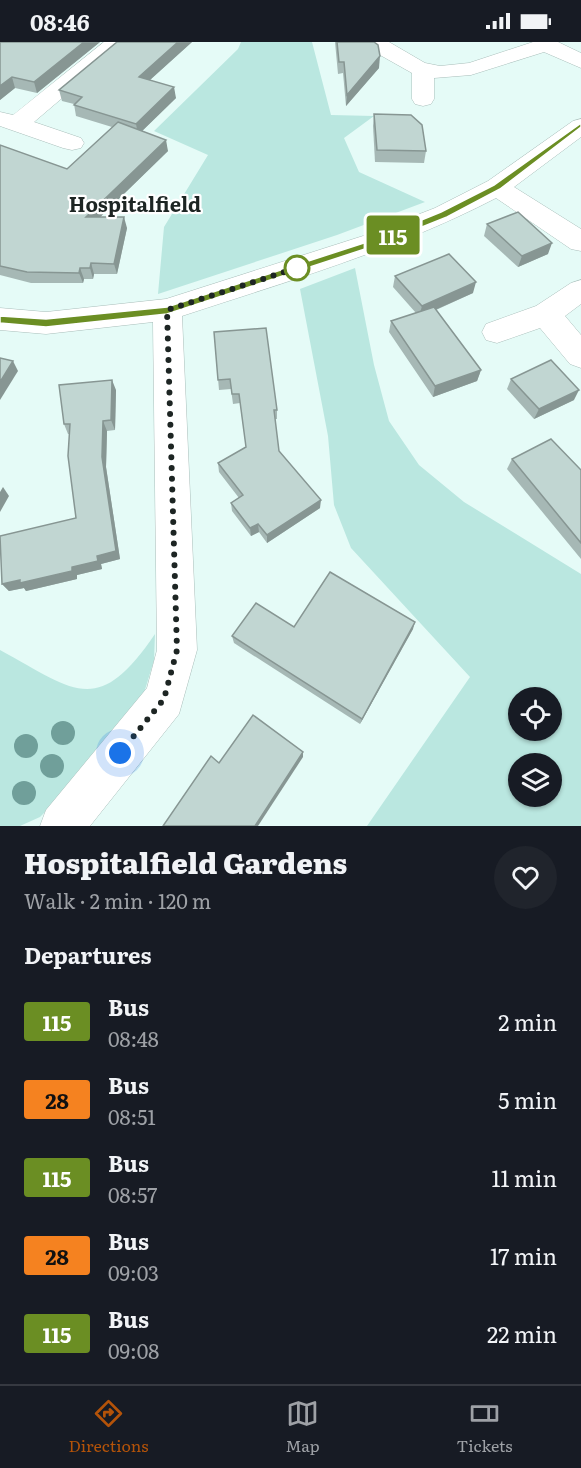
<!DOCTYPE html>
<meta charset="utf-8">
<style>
body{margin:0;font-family:Literata,serif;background:#20242c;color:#f1f3f6;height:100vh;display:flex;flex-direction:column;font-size:22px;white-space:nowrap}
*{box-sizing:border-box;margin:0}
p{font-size:20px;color:#9ea1a6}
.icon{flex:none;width:33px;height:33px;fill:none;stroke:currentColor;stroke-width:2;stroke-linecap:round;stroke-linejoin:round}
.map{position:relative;height:784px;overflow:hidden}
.side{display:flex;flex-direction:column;background:#171b24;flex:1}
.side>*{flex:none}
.badge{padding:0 12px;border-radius:4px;font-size:21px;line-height:39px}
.fabs{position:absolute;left:508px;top:645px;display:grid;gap:12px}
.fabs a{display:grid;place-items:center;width:54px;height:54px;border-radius:50%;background:#171b24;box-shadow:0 2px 4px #0004;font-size:30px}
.you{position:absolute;width:30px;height:30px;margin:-15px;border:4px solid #fff;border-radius:50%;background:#1a73e8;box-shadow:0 0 0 9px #1a73e833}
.map>.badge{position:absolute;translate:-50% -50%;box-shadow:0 0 0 3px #fff}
h2{padding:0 24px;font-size:22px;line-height:54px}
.round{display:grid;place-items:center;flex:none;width:63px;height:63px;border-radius:32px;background:#20242c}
.headline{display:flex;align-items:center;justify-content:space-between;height:102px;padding:0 24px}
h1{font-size:28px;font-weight:800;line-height:45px}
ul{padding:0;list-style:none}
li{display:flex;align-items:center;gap:18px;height:78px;padding:0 24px}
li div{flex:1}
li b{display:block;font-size:22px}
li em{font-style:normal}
li .badge{min-width:66px;font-weight:700;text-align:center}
.status{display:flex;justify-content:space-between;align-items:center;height:42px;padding:0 30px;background:#171b24;direction:ltr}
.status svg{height:16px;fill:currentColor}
.dock{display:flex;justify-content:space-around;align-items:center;height:84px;border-top:2px solid #363941;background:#171b24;font-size:16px;color:#9ea1a6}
.dock a{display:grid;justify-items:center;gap:3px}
.dock .selected{color:#b45309}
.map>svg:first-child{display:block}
.green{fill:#bae7e0;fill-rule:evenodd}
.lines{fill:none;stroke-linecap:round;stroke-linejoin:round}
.minor-casing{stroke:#a9beba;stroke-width:1}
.minor{fill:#fff;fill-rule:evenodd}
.tree{fill:#709f9a}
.wall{fill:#a6b8b5}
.shaded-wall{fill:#879693}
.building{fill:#c1d6d2;stroke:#879693;stroke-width:1.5}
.line{fill:#6b8e23;stroke:#fff;stroke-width:1.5}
.walk{stroke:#1d2523;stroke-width:6;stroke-dasharray:0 10.8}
.stop-dot{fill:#fff;stroke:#6b8e23;stroke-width:3}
.labels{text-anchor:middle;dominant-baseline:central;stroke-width:4.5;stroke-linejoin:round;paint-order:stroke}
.far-district-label{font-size:20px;font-weight:bold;fill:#1d2523;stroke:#fff}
</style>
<div class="status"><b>08:46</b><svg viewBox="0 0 49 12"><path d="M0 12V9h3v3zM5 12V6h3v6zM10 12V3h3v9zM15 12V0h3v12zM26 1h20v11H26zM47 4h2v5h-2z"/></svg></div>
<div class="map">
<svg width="581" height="784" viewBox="0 0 581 784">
<rect width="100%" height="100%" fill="#e5fbf7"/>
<g class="green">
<polygon points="241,0 312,0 331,73 374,74 344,96 359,130 425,160 337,193 158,252 164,185 208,113 154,89 238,7"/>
<path d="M355 226 374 323 389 379 419 423 464 460 581 532V784H367L470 635 351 506 334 463 328 394 300 247ZM519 656H552V688H519ZM519 722H552V754H519Z"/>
<path d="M155 592 154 618 144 651 62 753 40 775 20 784H0V608C75 649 98 676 155 592Z"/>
</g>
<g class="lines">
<defs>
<g id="minor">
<polygon points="104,0 128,0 34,80 81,96 84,101 81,106 72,108 63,106 0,84 0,70 13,73"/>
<polygon points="360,0 389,0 425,21 440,24 469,21 533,0 558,0 581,11 581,26 544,10 471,33 434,36 434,57 431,62 423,64 415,62 412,57 412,31 364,4"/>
<path d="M581 77V95L514 145 581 187V209L571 207 496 156C396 208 288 239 182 274L197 608 179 672 90 784H40L46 768 147 646 157 608 153 280 46 292 0 288V266L46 270 166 257 363 194 435 166 488 139 573 79Z"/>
<polygon points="581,238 581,262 565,274 581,293 581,326 570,322 540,286 497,301 486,298 482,290 486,282 536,264 571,241"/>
</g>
</defs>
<use href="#minor" class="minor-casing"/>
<use href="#minor" class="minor"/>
</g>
<g class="tree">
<circle cx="63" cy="691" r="12"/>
<circle cx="26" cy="704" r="12"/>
<circle cx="52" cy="724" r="12"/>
<circle cx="24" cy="751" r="12"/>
</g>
<g class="wall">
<polygon points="0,0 100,0 37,51 15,46 0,58"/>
<polygon points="117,0 192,0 150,38 176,56 142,89 168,109 100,175 127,186 117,232 94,232 93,237 84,237 83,241 31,241 0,233 0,103 67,127 112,85 76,74 74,62 62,59 59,48"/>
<polygon points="335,0 374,0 379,26 346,64 343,31 338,32"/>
<polygon points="374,72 426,109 424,121 375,120 373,84"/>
<polygon points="487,182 548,212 518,225 484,194"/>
<polygon points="395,234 473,251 436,268 481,328 477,339 433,355 389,290 391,279 416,271 393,245"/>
<polygon points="214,290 277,368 277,377 275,377 279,409 320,466 267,501 259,490 251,494 232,469 231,461 239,456 219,430 218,421 246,405 240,361 233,362 231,347 219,348"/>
<polygon points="511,337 574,358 534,377 507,347"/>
<polygon points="116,348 115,388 107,389 106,425 120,517 101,522 102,527 77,533 77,537 26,549 24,546 9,549 2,542 76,476 69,392 68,392 64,382"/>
<polygon points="512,417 581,428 581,517 507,427"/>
<polygon points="294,585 413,587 360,682 234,601 232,594"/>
</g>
<g class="shaded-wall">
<polygon points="84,0 100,0 37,51 34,40"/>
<polygon points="178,0 192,0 141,46 139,35"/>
<polygon points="380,14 379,26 346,64 347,53"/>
<polygon points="12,35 15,46 0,58 0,44"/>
<polygon points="174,45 176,56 138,93 136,82"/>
<polygon points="166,98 168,109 89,186 86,175"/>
<polygon points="124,175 127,186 117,232 114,222"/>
<polygon points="552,201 548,212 518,225 522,214"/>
<polygon points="91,221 94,232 93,237 90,226"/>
<polygon points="80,226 84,237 83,241 79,231"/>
<polygon points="476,240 473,251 419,275 422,264"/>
<polygon points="13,319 18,329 0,358 0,340"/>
<polygon points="481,328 477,339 433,355 435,344"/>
<polygon points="112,338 116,348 115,388 111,378"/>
<polygon points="579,348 574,358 534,377 539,367"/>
<polygon points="103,379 107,389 106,425 120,517 101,522 102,527 77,533 77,537 26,549 24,546 9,549 2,542 72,525 97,514"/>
<polygon points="3,445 9,454 0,470 0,450"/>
<polygon points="321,458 320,466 267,501 267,493"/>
<polygon points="258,482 259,490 251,494 250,486"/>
<polygon points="415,580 413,587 360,682 362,677"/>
<polygon points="303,710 303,715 258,784 255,784"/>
</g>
<g class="building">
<polygon points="0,0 84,0 34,40 12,35 0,44"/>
<polygon points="117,0 178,0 139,35 174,45 136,82 74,63 82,55 59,48"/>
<polygon points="337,0 374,0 378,3 380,14 347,53 344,20 339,20"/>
<polygon points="374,72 411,73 422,83 426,109 377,108"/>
<polygon points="118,80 166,98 86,175 124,175 114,222 91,221 90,226 80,226 79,231 27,230 0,224 0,103 67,127"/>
<polygon points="518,170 552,201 522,214 487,182"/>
<polygon points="449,212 476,240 422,264 395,234"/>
<polygon points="434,265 481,328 435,344 391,279"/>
<polygon points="266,286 277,368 274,368 279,409 321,458 267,493 258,482 250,486 231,461 243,453 218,421 246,405 239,352 232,352 230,337 218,338 214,290"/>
<polygon points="0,316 13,319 0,340"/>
<polygon points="551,318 579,348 539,367 511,337"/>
<polygon points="112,338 111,378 103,379 102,415 116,509 97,514 98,519 72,525 72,529 20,541 20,538 2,542 0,494 76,476 68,414 70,382 64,382 59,343"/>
<polygon points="551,397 581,428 581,501 512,417"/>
<polygon points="330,530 415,580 362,677 232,594 256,561 294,585"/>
<polygon points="253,673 303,710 255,784 163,784 211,714 219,721"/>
</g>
<polygon class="line" points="581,81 581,85 500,147 447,175 377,203 167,272 46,285 0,281 0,274 46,277 167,265 370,199 441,170 494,143"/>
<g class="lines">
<polyline class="walk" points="120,711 164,657 177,608 167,268 297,226"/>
</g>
<circle class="stop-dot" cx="297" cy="226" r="12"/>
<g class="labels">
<g class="far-district-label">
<text x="135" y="161">Hospitalfield</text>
</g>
</g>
</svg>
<div class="fabs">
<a><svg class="icon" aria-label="locate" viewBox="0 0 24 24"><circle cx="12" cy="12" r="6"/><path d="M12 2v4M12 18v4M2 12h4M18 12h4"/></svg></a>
<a><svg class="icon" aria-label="layers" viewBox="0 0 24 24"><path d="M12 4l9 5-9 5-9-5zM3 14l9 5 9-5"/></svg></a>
</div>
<div class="you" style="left:120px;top:711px"></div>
<b class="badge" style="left:393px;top:193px;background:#6b8e23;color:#fff">115</b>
</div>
<section class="side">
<div class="headline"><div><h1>Hospitalfield Gardens</h1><p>Walk · 2 min · 120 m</p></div><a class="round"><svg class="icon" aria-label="heart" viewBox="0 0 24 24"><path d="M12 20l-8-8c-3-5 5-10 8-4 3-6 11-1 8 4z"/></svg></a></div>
<h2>Departures</h2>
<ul>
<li><span class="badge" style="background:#6b8e23;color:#fff">115</span><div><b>Bus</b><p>08:48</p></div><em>2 min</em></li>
<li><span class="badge" style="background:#f58220;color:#111">28</span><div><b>Bus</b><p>08:51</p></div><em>5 min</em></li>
<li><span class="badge" style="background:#6b8e23;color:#fff">115</span><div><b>Bus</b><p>08:57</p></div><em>11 min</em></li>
<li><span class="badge" style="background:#f58220;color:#111">28</span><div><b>Bus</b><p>09:03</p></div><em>17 min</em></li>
<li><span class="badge" style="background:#6b8e23;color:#fff">115</span><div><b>Bus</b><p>09:08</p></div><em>22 min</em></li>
</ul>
</section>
<nav class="dock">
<a class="selected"><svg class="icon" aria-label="directions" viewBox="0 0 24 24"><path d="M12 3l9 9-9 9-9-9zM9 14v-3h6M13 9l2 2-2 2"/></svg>Directions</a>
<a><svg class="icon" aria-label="map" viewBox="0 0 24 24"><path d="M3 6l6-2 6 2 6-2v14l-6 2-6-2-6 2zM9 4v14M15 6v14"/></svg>Map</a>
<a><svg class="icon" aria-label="tickets" viewBox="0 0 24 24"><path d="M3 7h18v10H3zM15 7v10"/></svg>Tickets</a>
</nav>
